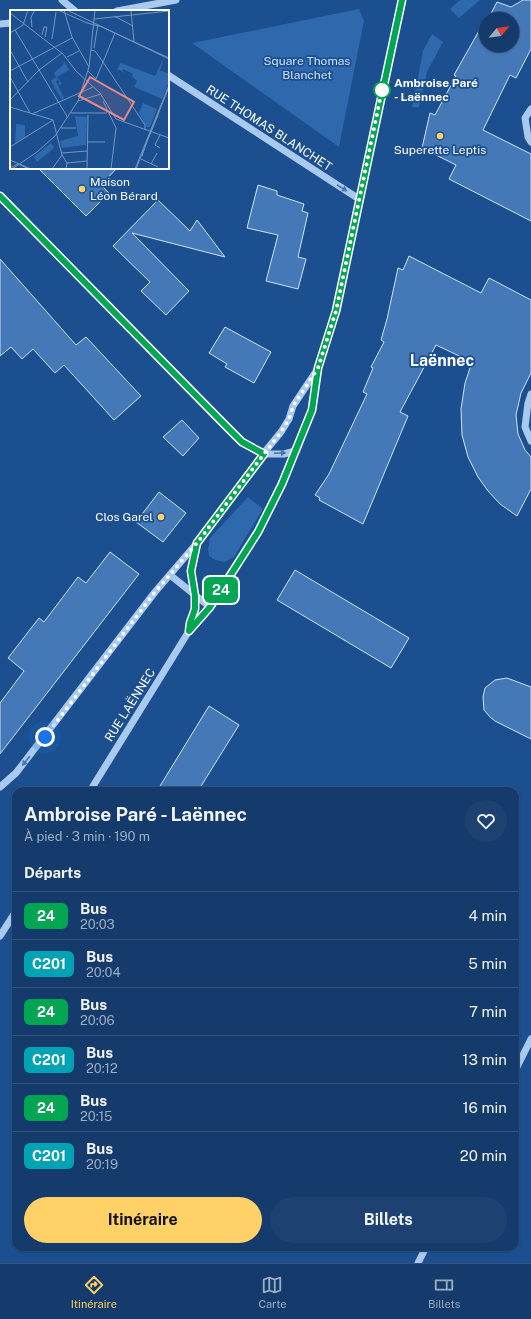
<!DOCTYPE html>
<html lang="fr">
<meta charset="utf-8">
<style>
body{margin:0;font-family:"Public Sans",sans-serif;background:#1d4271;color:#f1f3f6;height:100vh;display:flex;flex-direction:column;font-size:15px;white-space:nowrap}
*{box-sizing:border-box;margin:0}
p{font-size:13px;color:#9dadc1}
.icon{flex:none;width:22px;height:22px;fill:none;stroke:currentColor;stroke-width:2;stroke-linecap:round;stroke-linejoin:round}
.map{position:relative;flex:1;overflow:hidden}
.details{position:absolute;left:12px;top:787px;width:507px;height:464px;display:flex;flex-direction:column;background:#143b6b;border-radius:12px;box-shadow:0 1px 3px #0004,0 0 0 1px #33557e}
.details>*{flex:none}
.badge{padding:0 8px;border-radius:6px;font-size:14px;line-height:26px}
.needle{width:26px;rotate:61deg}
.fabs{position:absolute;left:479px;top:12px;display:grid;gap:8px}
.fabs a{display:grid;place-items:center;width:40px;height:40px;border-radius:50%;background:#143b6b;box-shadow:0 1px 3px #0004,0 0 0 1px #33557e;font-size:20px}
.you{position:absolute;width:20px;height:20px;margin:-10px;border:3px solid #fff;border-radius:50%;background:#1a73e8;box-shadow:0 0 0 6px #1a73e833}
.map>.badge{position:absolute;translate:-50% -50%;box-shadow:0 0 0 2px #fff}
h2{padding:0 12px;font-size:15px;line-height:36px}
.round{display:grid;place-items:center;flex:none;width:42px;height:42px;border-radius:21px;background:#1d4271}
.head{display:flex;align-items:center;justify-content:space-between;height:68px;padding:0 12px}
h1{font-size:19px;font-weight:700;line-height:30px}
.button{display:flex;gap:8px;margin-top:auto;padding:8px 12px}
.button a{flex:1;height:46px;border-radius:24px;background:#ffd166;color:#111;font-size:16px;font-weight:700;line-height:46px;text-align:center}
.button a+a{background:#1d4271;color:#f1f3f6}
ul{padding:0;list-style:none}
li{display:flex;align-items:center;gap:12px;height:48px;padding:0 12px;border-top:1px solid #33557e}
li div{flex:1}
li b{display:block;font-size:15px}
li em{font-style:normal}
li .badge{min-width:44px;font-weight:700;text-align:center}
.tab-bar{display:flex;justify-content:space-around;align-items:center;height:56px;border-top:1px solid #33557e;background:#143b6b;font-size:11px;color:#9dadc1}
.tab-bar a{display:grid;justify-items:center;gap:2px}
.tab-bar .active{color:#ffd166}
.map>svg:first-child{display:block}
.green{fill:#2e69ad}
.building{fill:#4478b7;stroke:#cfe3fa}
.lines{fill:none;stroke-linecap:round;stroke-linejoin:round}
.minor{stroke:#a9c9ee;stroke-width:7}
.oneway{fill:#4674ac}
.line-casing{stroke:#fff;stroke-width:9}
.line{stroke:#00a651;stroke-width:6}
.walk{stroke:#fff;stroke-width:4;stroke-dasharray:0 7.2}
.stop-dot{fill:#fff;stroke:#00a651;stroke-width:2}
.poi-dot{fill:#ffd166;stroke:#1b4f8f;stroke-width:1.5}
.labels{text-anchor:middle;dominant-baseline:central;stroke-width:3.5;stroke-linejoin:round;paint-order:stroke}
.park-label{font-size:12px;fill:#cfe3fa;stroke:#1b4f8f}
.stop-label{font-size:12px;font-weight:bold;fill:#fff;stroke:#1b4f8f;text-anchor:start}
.street-label{font-size:12px;fill:#fff;stroke:#1b4f8f}
.poi-label{font-size:12px;fill:#fff;stroke:#1b4f8f}
.district-label{font-size:16px;font-weight:bold;fill:#fff;stroke:#1b4f8f}
.inset-road{fill:none;stroke:#7695bc;stroke-width:1}
.view{fill:#e88989;fill-opacity:0.15;stroke:#e88989;stroke-width:2}
.inset-edge{fill:none;stroke:#fff;stroke-width:2}
</style>
<div class="map">
<svg width="531" height="1263" viewBox="0 0 531 1263">
<rect width="100%" height="100%" fill="#1b4f8f"/>
<g class="green">
<polygon points="460,0 480,0 459,18 450,9"/>
<polygon points="359,9 364,21 339,147 192,43"/>
<polygon points="432,34 443,42 427,72 419,107 412,107 423,51"/>
<polygon points="248,497 263,509 234,557 224,562 215,560 209,556 208,549 210,538"/>
</g>
<g class="building">
<polygon points="523,0 531,0 531,49 516,78 510,75 483,130 531,154 531,221 449,179 456,165 422,148 430,113 435,115 456,76 454,75 480,29 483,30 486,23 486,45 512,45 512,19 488,19 497,2 511,7"/>
<polygon points="38,168 117,168 101,185 109,193 86,216"/>
<polygon points="258,185 277,191 277,195 304,204 302,211 308,213 298,257 306,259 298,289 266,281 278,235 247,228"/>
<polygon points="158,200 190,231 197,220 225,257 132,233 189,291 166,315 141,291 150,282 113,246"/>
<polygon points="409,256 481,293 489,278 531,300 531,373 521,393 516,415 518,434 525,450 531,457 531,489 517,516 500,504 488,491 478,477 468,457 462,435 461,409 465,383 472,362 436,345 400,412 408,416 363,524 319,500 320,498 315,495 329,474 367,394 363,392 373,368 371,367 384,342 381,340 387,319 398,268 403,270"/>
<polygon points="0,259 76,345 86,337 141,396 114,420 64,365 55,373 33,349 22,359 11,347 0,356"/>
<polygon points="225,327 271,352 254,383 225,367 227,364 209,353"/>
<polygon points="182,420 199,438 183,456 163,437"/>
<polygon points="159,492 186,513 163,542 136,522"/>
<polygon points="110,552 139,574 0,754 0,703 24,671 8,658 39,618 44,622 78,577 86,583"/>
<polygon points="295,570 409,638 391,668 277,600"/>
<polygon points="507,678 531,687 531,739 495,721 490,717 484,710 483,697 485,688 495,680"/>
<polygon points="209,706 239,725 198,791 157,791"/>
</g>
<g class="lines">
<g class="minor">
<polyline points="62,0 75,11"/>
<polyline points="117,11 176,0"/>
<polyline points="0,24 11,23"/>
<polyline points="168,75 359,199"/>
<polyline points="531,109 525,118 528,137 531,142"/>
<polyline points="0,196 242,442 263,454 284,454 295,451"/>
<polyline points="531,394 528,403 525,427 531,441"/>
<polyline points="170,575 210,607"/>
<polyline points="189,631 190,623 195,609 195,596 191,571 197,543 263,454 281,432 289,419 293,406 317,370"/>
<polyline points="0,787 16,773 155,592 197,543"/>
<polyline points="90,791 189,631 210,607 258,532 281,484 312,410 318,368 336,311 402,0"/>
<polyline points="0,936 16,911"/>
<polyline points="515,1071 531,1039"/>
<polyline points="418,1263 426,1247"/>
</g>
</g>
<defs><path id="oneway-solid" d="M-6-.8H1V-3.2L6.5 0L1 3.2V.8H-6Z"/></defs>
<g class="oneway">
<use href="#oneway-solid" transform="translate(342 188) rotate(32)"/>
<use href="#oneway-solid" transform="translate(280 453) rotate(-2)"/>
<use href="#oneway-solid" transform="translate(26 761) rotate(128)"/>
</g>
<g class="lines">
<defs>
<polyline id="line" points="0,196 224,424 242,442 264,454 197,543 191,571 195,596 195,609 190,623 189,631 210,607 258,532 282,484 312,410 318,368 336,311 402,0"/>
</defs>
<use href="#line" class="line-casing"/>
<use href="#line" class="line"/>
<polyline class="walk" points="45,737 155,592 197,543 264,454 281,432 289,419 293,406 318,368 336,311 382,90"/>
</g>
<circle class="stop-dot" cx="382" cy="90" r="8"/>
<g class="poi-dot">
<circle cx="440" cy="136" r="4"/>
<circle cx="82" cy="189" r="4"/>
<circle cx="161" cy="517" r="4"/>
</g>
<g class="labels">
<g class="park-label">
<text x="307" y="61">Square Thomas<tspan x="307" dy="14">Blanchet</tspan></text>
</g>
<g class="stop-label">
<text x="394" y="83">Ambroise Paré<tspan x="394" dy="14">- Laënnec</tspan></text>
</g>
<g class="street-label">
<text transform="translate(269 128) rotate(33)">RUE THOMAS BLANCHET</text>
<text transform="translate(130 705) rotate(-58)">RUE LAËNNEC</text>
</g>
<g class="poi-label">
<text x="440" y="150">Superette Leptis</text>
<text x="90" y="182" text-anchor="start">Maison<tspan x="90" dy="14">Léon Bérard</tspan></text>
<text x="153" y="517" text-anchor="end">Clos Garel</text>
</g>
<g class="district-label">
<text x="442" y="360">Laënnec</text>
</g>
</g>
<g transform="translate(10 10)">
<rect width="159" height="159" fill="#1b4f8f"/>
<path d="M154 47 150 61 159 63V72L152 89 124 77 127 71 122 66 123 64 113 59 112 61 119 65 107 59 111 53 145 66ZM54 51 59 60 45 68H48L52 74 49 75V70L46 71 54 88 52 90 41 71 46 67 44 63 53 55ZM133 93 147 99 140 117H136L129 103ZM65 106 77 107 76 135 52 138 50 131 68 126ZM6 114 15 115V127L5 133ZM41 133 44 138 27 152 24 147Z" fill="#2e69ad"/>
<path class="inset-road" d="M48 0 77 13 92 17 159 48M54 0 62 27 79 57M57 0 159 49M121 0 124 32M0 3 53 44 66 61 90 83 106 109 159 128M104 6 123 16M84 9 159 1M22 17 21 7 25 0M5 20 58 108M0 23 13 15 18 0M32 25 34 17H37L35 27M42 29 46 2M84 38 88 14M0 40 18 72M81 40 85 41 93 52 135 115V119M57 47 69 41M0 61 62 28M78 61 86 69 105 23M0 67 20 103M0 90 29 60 52 43M68 91 91 84M93 91 106 118 101 159M0 97 43 110M61 103H97M22 104 83 77M51 118H66M137 131 148 105M77 132H95M0 137 43 110M150 138 145 135 150 125M52 143 77 141M52 145 57 153 56 159M132 146 137 131M131 149 148 157M0 150 21 159M57 153 77 151M141 154 147 143M0 158 8 154 19 159M2 159 27 142 45 126 68 91 79 57 85 0M42 159 52 145 43 110M77 159 78 105M77 159H94M125 159 159 75M126 159 159 77"/>
<path class="view" d="M80 67 124 92 114 110 69 86Z"/>
<rect width="159" height="159" class="inset-edge"/>
</g>
</svg>
<div class="fabs">
<a><svg class="needle" viewBox="-14 -14 28 28"><path d="M0-13l5 13h-10z" fill="#e53935"/><path d="M0 13l5-13h-10z" fill="#9dadc1"/></svg></a>
</div>
<div class="you" style="left:45px;top:737px"></div>
<b class="badge" style="left:221px;top:590px;background:#00a651;color:#fff">24</b>
<section class="details">
<div class="head"><div><h1>Ambroise Paré - Laënnec</h1><p>À pied · 3 min · 190 m</p></div><a class="round"><svg class="icon" aria-label="heart" viewBox="0 0 24 24"><path d="M12 20l-8-8c-3-5 5-10 8-4 3-6 11-1 8 4z"/></svg></a></div>
<h2>Départs</h2>
<ul>
<li><span class="badge" style="background:#00a651;color:#fff">24</span><div><b>Bus</b><p>20:03</p></div><em>4 min</em></li>
<li><span class="badge" style="background:#00a3b4;color:#fff">C201</span><div><b>Bus</b><p>20:04</p></div><em>5 min</em></li>
<li><span class="badge" style="background:#00a651;color:#fff">24</span><div><b>Bus</b><p>20:06</p></div><em>7 min</em></li>
<li><span class="badge" style="background:#00a3b4;color:#fff">C201</span><div><b>Bus</b><p>20:12</p></div><em>13 min</em></li>
<li><span class="badge" style="background:#00a651;color:#fff">24</span><div><b>Bus</b><p>20:15</p></div><em>16 min</em></li>
<li><span class="badge" style="background:#00a3b4;color:#fff">C201</span><div><b>Bus</b><p>20:19</p></div><em>20 min</em></li>
</ul>
<div class="button"><a>Itinéraire</a><a>Billets</a></div>
</section>
</div>
<nav class="tab-bar">
<a class="active"><svg class="icon" aria-label="directions" viewBox="0 0 24 24"><path d="M12 3l9 9-9 9-9-9zM9 14v-3h6M13 9l2 2-2 2"/></svg>Itinéraire</a>
<a><svg class="icon" aria-label="map" viewBox="0 0 24 24"><path d="M3 6l6-2 6 2 6-2v14l-6 2-6-2-6 2zM9 4v14M15 6v14"/></svg>Carte</a>
<a><svg class="icon" aria-label="tickets" viewBox="0 0 24 24"><path d="M3 7h18v10H3zM15 7v10"/></svg>Billets</a>
</nav>
